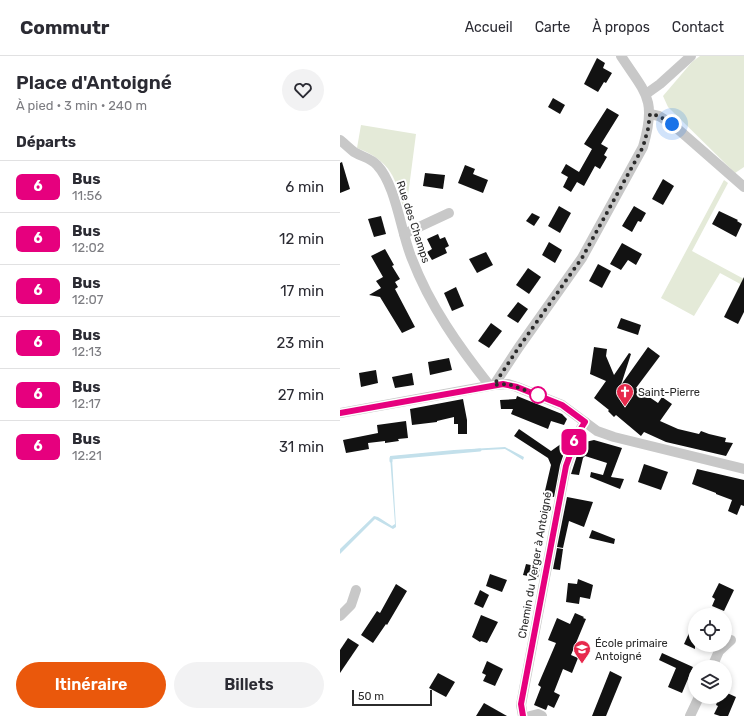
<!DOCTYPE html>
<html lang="fr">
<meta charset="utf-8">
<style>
body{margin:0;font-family:Rubik,sans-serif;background:#f2f2f3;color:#2b2b33;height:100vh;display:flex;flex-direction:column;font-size:15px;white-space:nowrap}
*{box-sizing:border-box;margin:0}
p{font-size:13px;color:#7c7c81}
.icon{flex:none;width:22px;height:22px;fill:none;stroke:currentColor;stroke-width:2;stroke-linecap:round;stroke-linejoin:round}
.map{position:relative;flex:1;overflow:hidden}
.drawer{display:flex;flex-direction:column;background:#fff;width:340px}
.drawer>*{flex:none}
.badge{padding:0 8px;border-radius:6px;font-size:14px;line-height:26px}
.buttons{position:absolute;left:348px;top:552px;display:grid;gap:8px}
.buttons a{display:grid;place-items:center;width:44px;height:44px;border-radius:50%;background:#fff;box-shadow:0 2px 6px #0003;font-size:20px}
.scale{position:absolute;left:12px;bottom:10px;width:80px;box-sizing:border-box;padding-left:4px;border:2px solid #2b2b2b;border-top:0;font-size:11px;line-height:14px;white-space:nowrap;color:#2b2b2b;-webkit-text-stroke:3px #fff;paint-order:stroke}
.you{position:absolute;width:20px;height:20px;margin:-10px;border:3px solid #fff;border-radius:50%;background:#1a73e8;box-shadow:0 0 0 6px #1a73e833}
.map>.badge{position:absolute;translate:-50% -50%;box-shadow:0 0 0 2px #fff}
h2{padding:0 16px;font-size:15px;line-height:36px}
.round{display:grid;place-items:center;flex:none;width:42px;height:42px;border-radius:21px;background:#f2f2f3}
.headline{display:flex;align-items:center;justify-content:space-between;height:68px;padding:0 16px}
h1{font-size:19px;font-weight:600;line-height:30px}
.button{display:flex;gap:8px;margin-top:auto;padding:8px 16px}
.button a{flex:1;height:46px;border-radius:24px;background:#ea580c;color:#fff;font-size:16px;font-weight:600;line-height:46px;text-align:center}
.button a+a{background:#f2f2f3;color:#2b2b33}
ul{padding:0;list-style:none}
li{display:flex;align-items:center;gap:12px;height:52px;padding:0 16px;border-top:1px solid #e1e1e2}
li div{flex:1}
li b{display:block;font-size:15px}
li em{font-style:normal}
li .badge{min-width:44px;font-weight:700;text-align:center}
header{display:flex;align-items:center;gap:24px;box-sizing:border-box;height:56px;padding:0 20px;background:#fff;border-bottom:1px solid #e1e1e2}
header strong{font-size:19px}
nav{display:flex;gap:22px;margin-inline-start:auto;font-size:14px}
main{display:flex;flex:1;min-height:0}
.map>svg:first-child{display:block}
.green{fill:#e4ead8}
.water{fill:#c3e0eb}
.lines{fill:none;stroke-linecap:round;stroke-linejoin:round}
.stream{stroke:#c3e0eb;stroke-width:3}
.building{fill:#121212}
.minor{stroke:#c8c8c8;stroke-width:10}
.line-casing{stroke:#fff;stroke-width:9}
.line{stroke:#e6007e;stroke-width:6}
.walk{stroke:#2b2b2b;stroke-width:4;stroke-dasharray:0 7.2}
.stop-dot{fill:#fff;stroke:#e6007e;stroke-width:2}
.labels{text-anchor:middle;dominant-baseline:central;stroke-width:4;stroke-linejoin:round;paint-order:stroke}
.street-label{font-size:11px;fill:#2b2b2b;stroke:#fff}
.poi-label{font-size:11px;fill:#2b2b2b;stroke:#fff;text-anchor:start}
</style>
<header>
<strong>Commutr</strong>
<nav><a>Accueil</a><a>Carte</a><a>À propos</a><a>Contact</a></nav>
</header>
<main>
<section class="drawer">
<div class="headline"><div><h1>Place d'Antoigné</h1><p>À pied · 3 min · 240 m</p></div><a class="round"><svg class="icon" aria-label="heart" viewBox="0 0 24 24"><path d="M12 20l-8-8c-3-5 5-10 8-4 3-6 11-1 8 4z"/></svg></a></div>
<h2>Départs</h2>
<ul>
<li><span class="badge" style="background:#e6007e;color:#fff">6</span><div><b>Bus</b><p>11:56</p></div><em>6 min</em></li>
<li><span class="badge" style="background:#e6007e;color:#fff">6</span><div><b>Bus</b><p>12:02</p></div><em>12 min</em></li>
<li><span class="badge" style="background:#e6007e;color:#fff">6</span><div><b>Bus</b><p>12:07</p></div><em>17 min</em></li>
<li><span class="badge" style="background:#e6007e;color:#fff">6</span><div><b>Bus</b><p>12:13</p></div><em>23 min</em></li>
<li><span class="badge" style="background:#e6007e;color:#fff">6</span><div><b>Bus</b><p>12:17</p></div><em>27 min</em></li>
<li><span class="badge" style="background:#e6007e;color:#fff">6</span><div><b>Bus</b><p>12:21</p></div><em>31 min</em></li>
</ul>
<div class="button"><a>Itinéraire</a><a>Billets</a></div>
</section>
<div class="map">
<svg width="404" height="660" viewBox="0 0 404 660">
<rect width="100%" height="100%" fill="#fff"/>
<g class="green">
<polygon points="360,0 404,0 404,111 395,117 328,51 323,40 352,6"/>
<path d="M21 69 76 78 66 155H64C56 122 51 105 17 92Z"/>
<polygon points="384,124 388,127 352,195 404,223 404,230 380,217 354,260 321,242"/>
</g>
<polygon class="water" points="165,391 184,401 183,404 165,393 127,395 52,402 56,471 53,473 35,463 0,498 0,493 34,460 38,461 52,470 55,468 50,400 114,394"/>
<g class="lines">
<polyline class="stream" points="51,405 51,402 140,394"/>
</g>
<g class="building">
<polygon points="257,2 265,7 263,12 272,17 266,27 264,26 258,36 244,28"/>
<polygon points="213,42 225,49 220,58 208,51"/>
<polygon points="267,52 279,59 261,88 268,92 264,99 267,101 260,113 255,110 244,130 237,126 231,136 223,131 228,121 221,117 226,108 239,116 252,93 244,88"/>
<polygon points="2,106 10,133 0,137 0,107"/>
<polygon points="125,109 135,113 133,118 148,124 143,137 118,127"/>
<polygon points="85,117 105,119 103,133 83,130"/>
<polygon points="323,123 334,130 323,149 312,143"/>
<polygon points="219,150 231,157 220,177 208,170"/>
<polygon points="294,150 306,157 301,166 298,165 292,176 282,170"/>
<polygon points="379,155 398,164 397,165 402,168 396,181 372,168"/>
<polygon points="192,157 200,161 194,170 186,165"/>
<polygon points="41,160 46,178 34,181 28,163"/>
<polygon points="98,178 100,183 105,181 109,190 105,192 107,197 92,204 87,196 92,193 87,183"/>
<polygon points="209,186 222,194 215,207 202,199"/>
<polygon points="282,187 302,198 296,209 288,204 281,214 270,208"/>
<polygon points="45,193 54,209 52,210 60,223 55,226 58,231 55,233 75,271 62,277 40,241 29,239 41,232 36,225 43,221 31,200"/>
<polygon points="146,196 153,209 137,217 129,203"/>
<polygon points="258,208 271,215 262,232 249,225"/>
<polygon points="188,212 201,221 189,238 176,229"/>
<polygon points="404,221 404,256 398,268 384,261"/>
<polygon points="116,231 124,250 112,255 104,237"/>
<polygon points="178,246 188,253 178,267 167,260"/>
<polygon points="281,262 301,269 298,279 277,272"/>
<polygon points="151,267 162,275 149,292 138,285"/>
<polygon points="254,291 267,293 266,300 274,319 289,297 291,298 281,329 308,291 320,300 296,332 318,347 322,341 332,348 320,365 338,373 359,378 361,375 369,378 386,382 385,386 393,387 386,400 326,386 304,376 301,380 276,359 274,361 268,355 269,354 254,342 266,325 250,318"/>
<polygon points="109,302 112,314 90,319 88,306"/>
<polygon points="36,314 38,327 21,331 19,317"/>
<polygon points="72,317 74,329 55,332 52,321"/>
<polygon points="177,340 222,358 227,363 224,369 211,365 208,373 171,358 173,353 161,353 160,344 176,343"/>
<polygon points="123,343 127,364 127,378 118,378 118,368 114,368 114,361 97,365 97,366 72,369 70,353"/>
<polygon points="66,365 68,382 58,383 59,385 45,387 45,385 28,387 29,393 6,397 3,384 38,377 37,369"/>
<polygon points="179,373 211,395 225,385 226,391 220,409 214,441 204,439 211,409 208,402 174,380"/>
<polygon points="254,384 282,392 271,421 284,423 280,433 250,421 251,416 263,419 267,407 245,400 243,402 239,419 231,418 241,387"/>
<polygon points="304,408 328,416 321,434 298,426"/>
<polygon points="357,413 404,424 404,450 401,449 397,459 388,455 392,444 376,438 376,437 352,428"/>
<polygon points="227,441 253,446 244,471 229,465 223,492 217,491"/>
<polygon points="252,474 275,483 274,488 249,482"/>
<polygon points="217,492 223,493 220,514 213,513"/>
<polygon points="186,508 200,511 198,522 183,519"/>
<polygon points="150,518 167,524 162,536 146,530"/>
<polygon points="238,523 253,529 250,543 240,541 239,548 226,546 228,527 237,528"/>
<polygon points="379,527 394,534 384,555 372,550 375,543 372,541"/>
<polygon points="56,528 67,535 47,569 46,568 33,587 21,579 37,555 40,557"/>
<polygon points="140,534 149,539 143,552 134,548"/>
<polygon points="235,557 244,561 243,562 246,563 231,599 238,602 232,617 223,613 214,636 220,639 214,652 208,649 206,654 194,649 201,631 198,629 216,587 208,584 217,562 230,568"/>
<polygon points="141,559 158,566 147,587 141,585 140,586 132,581"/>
<polygon points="355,564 355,593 344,588"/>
<polygon points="8,582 19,589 0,617 0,594"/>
<polygon points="322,597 353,611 342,637 328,631 336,612 319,604"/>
<polygon points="147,605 163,613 155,630 143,625 146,619 142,617"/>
<polygon points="270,615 282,621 266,660 252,660"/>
<polygon points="98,617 115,626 106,641 89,632"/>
<polygon points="385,636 396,641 388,660 380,660 374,658 378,650 376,649 379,641 385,641"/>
<polygon points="144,647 167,660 136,660"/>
</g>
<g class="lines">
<g class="minor">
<polyline points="306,38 320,28 351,0"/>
<polyline points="310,58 319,60 332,68 404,131"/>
<path d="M0 84C5 88 9 92 14 96 22 101 31 102 37 109 56 129 61 177 72 203 90 250 119 291 150 330"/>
<polyline points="64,178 109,157"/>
<path d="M154 329 179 291 242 202 303 91C317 43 306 38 281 0"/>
<polyline points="0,357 154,329 168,328 177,331 222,349 257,375 274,381 404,413"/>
<polyline points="0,560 11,549 16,534"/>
<polyline points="372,611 379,595 391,584"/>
<polyline points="183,660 181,649 226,410 238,377 245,366"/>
<polyline points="190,660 198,658 202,660"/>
<polyline points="350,660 359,641"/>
</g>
</g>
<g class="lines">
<defs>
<polyline id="line" points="0,357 163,328 177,331 222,349 245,366 238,377 226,410 181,648 183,660"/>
</defs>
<use href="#line" class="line-casing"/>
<use href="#line" class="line"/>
<polyline class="walk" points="198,339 168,328 154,329 179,291 242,202 303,91 308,73 310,58 319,60 332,68"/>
</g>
<defs>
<symbol id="church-pin" viewBox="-11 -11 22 30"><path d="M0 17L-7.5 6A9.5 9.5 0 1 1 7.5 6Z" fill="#e7294c" stroke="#fff"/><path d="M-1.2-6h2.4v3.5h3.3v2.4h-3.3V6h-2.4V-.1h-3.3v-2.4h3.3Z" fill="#fff"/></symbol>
<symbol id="school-pin" viewBox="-11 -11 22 30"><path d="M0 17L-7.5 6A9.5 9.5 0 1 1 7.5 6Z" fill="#e7294c" stroke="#fff"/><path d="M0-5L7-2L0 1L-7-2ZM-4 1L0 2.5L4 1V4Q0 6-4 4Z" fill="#fff"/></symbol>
</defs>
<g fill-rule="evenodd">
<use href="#church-pin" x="275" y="326" width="20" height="27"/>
<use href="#school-pin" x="232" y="583" width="20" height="27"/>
</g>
<circle class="stop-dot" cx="198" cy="339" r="8"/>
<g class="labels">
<g class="street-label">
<text transform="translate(73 166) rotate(72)">Rue des Champs</text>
<text transform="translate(195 509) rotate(-80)">Chemin du Verger à Antoigné</text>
</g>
<g class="poi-label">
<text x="298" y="336">Saint-Pierre</text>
<text x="255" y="587">École primaire<tspan x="255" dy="13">Antoigné</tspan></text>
</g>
</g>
</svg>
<div class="buttons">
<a><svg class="icon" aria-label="locate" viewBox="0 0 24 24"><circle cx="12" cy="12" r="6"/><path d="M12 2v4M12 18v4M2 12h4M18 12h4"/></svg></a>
<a><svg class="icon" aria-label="layers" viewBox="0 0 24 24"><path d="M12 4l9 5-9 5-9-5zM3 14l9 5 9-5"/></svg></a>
</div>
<div class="scale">50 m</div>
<div class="you" style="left:332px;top:68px"></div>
<b class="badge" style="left:234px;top:386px;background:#e6007e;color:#fff">6</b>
</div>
</main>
